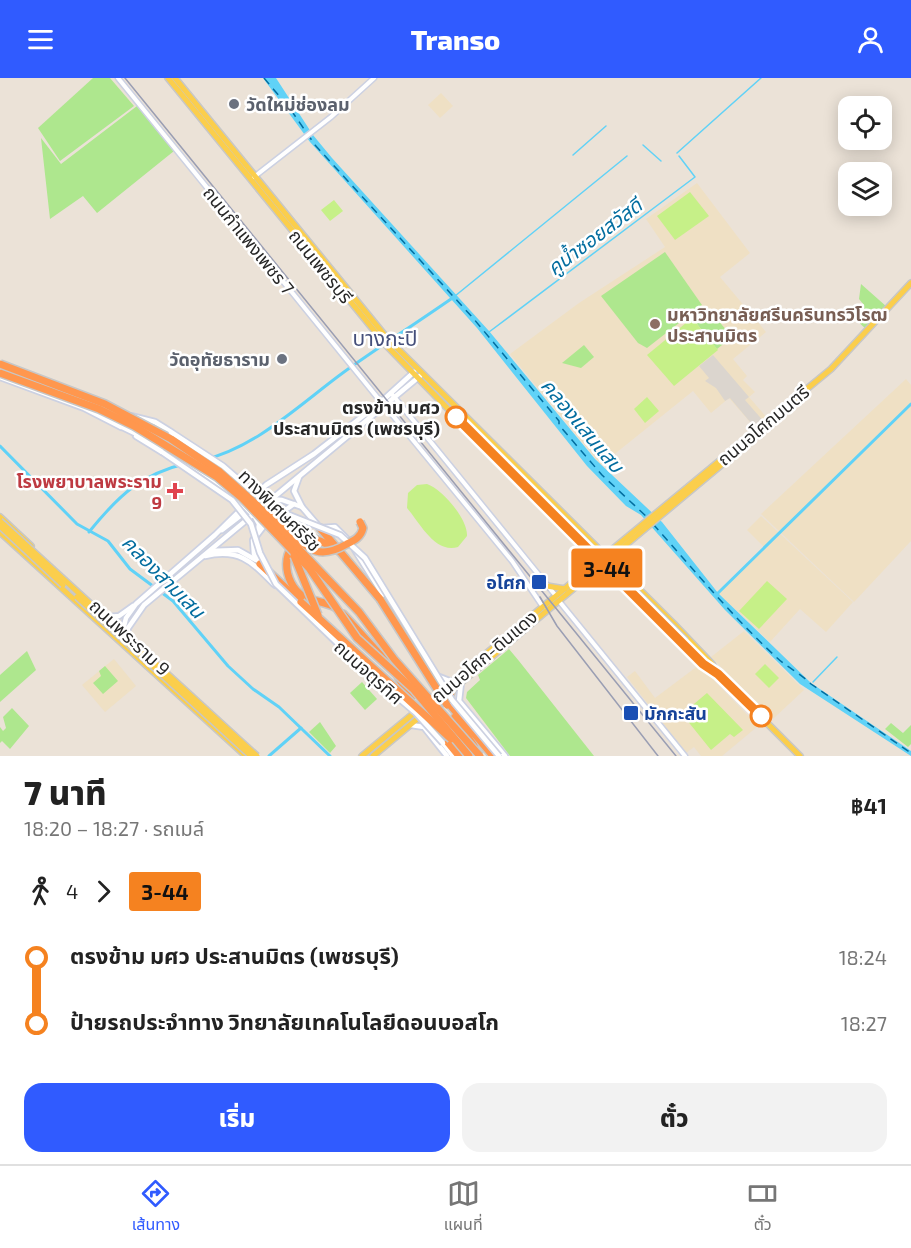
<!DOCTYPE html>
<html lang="th">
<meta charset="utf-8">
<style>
body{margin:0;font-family:"Exo 2","Noto Sans Thai",sans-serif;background:#f2f2f2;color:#222;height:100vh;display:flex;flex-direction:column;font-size:22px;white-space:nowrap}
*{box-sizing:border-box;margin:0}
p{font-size:20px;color:#767676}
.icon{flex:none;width:33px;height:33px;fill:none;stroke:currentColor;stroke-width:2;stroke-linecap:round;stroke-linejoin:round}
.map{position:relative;height:678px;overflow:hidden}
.side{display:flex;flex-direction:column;background:#fff;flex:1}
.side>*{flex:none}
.badge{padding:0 12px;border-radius:4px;font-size:21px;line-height:39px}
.buttons{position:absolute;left:838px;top:18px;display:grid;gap:12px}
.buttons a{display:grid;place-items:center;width:54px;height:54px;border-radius:12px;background:#fff;box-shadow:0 3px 15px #0003;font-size:30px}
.map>.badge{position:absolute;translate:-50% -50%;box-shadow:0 0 0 3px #fff}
.legs{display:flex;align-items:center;gap:9px;height:66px;padding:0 24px;font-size:20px}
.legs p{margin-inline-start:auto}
.head{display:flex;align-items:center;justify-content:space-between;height:102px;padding:0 24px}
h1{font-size:33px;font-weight:800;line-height:45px}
.button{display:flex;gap:12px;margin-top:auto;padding:12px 24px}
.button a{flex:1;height:69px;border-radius:18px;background:#305bff;color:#fff;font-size:24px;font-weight:800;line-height:69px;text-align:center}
.button a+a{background:#f2f2f2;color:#222}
ul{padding:0 24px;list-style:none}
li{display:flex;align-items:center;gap:21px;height:66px;font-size:22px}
li i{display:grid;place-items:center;width:9px;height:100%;margin:0 8px;background:currentColor}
li i::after{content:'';width:15px;height:15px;margin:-8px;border:4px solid;border-radius:50%;background:#fff}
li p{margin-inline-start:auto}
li:first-child i{background:linear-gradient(#0000 50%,currentColor 0)}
li:last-child i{background:linear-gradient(currentColor 50%,#0000 0)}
header{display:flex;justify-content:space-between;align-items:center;height:78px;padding:0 24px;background:#305bff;color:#fff;font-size:27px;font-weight:800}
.tabs{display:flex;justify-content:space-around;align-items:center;height:84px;border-top:2px solid #e0e0e0;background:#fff;font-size:16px;color:#767676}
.tabs a{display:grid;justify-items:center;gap:3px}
.tabs .current{color:#305bff}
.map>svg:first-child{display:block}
.education{fill:#efe0c4}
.green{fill:#aee78e}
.pitch{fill:#c6f088}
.plaza{fill:#dbd5ce}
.water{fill:#60d2f7}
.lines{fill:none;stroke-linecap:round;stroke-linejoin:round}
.stream{stroke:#60d2f7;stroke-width:1.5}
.canal{stroke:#60d2f7;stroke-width:3}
.ferry{stroke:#036d9f;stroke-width:1.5;stroke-dasharray:8 6;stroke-linecap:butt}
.tertiary-casing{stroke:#ccd1e2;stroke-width:7}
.secondary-casing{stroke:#ccd1e2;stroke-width:8}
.primary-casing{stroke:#c7c7c7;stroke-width:8}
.motorway-casing{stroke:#c7c7c7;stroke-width:10}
.tertiary{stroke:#fff;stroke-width:4}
.secondary{stroke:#fff;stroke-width:4.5}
.primary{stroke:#fbce4c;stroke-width:5}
.motorway{stroke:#ff974e;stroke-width:7}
.rail{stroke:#9a9eb3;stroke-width:1.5}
.secondary-bridge-casing{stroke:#ccd1e2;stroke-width:8;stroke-linecap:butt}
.primary-bridge-casing{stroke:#c7c7c7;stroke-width:8;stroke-linecap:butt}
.motorway-bridge-casing{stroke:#c7c7c7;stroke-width:10;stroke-linecap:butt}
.secondary-bridge{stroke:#fff;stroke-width:4.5}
.primary-bridge{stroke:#fbce4c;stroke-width:5}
.motorway-bridge{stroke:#ff974e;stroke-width:7}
.line-1-casing{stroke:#fff;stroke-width:14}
.line-1{stroke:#f58220;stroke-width:9}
.worship-dot{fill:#6b7280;stroke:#fff;stroke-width:2}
.education-dot{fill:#8d6e63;stroke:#fff;stroke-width:2}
.stop-1-dot{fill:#fff;stroke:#f58220;stroke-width:3}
.health-dot{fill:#e0444e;stroke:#fff;stroke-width:2}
.transit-dot{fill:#1a4fb4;stroke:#fff;stroke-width:2}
.labels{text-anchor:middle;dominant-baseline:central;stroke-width:5;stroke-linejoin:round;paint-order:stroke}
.worship-label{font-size:18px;font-weight:bold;fill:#5b616d;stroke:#fff;text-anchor:start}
.street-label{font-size:18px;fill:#272727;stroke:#fff}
.education-label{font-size:18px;font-weight:bold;fill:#785e54;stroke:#fff;text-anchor:start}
.stop-label{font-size:18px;font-weight:bold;fill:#272727;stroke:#fff;text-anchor:end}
.health-label{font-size:18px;font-weight:bold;fill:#be3a42;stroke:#fff;text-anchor:end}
.transit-label{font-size:18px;font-weight:bold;fill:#164399;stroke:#fff;text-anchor:end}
.water-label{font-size:20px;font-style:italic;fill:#036d9f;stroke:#fff}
.quarter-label{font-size:21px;fill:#454f7a;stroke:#fff}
</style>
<header><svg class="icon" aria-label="menu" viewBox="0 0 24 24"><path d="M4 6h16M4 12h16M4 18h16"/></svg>Transo<svg class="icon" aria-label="person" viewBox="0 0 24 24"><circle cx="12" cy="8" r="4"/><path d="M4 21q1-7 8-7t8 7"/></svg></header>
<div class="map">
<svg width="911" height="678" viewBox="0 0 911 678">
<rect width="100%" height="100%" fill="#ebe2d7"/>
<g class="education">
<polygon points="441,15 453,28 440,40 428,27"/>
<polygon points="697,105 750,175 720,199 766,254 733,281 747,298 743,302 755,314 749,319 768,341 756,351 729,320 711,335 693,313 601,387 510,276 579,225 665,169 646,141"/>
<polygon points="906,301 911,307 911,463 854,524 761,436"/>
<polygon points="761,438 853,524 826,554 800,531 770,564 717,514 765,470 747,452"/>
<polygon points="744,553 804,612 773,641 711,579"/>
<polygon points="114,581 136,608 105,634 82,607"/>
<polygon points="699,587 758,648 722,678 701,678 694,669 686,675 627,599 635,593 655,620"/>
</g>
<g class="green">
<polygon points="93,0 110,0 134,28 60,83 38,50"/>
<polygon points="137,28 174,73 97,135 83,118 50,141 41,60 61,86"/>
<polygon points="665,174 702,227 647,270 638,265 601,218"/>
<polygon points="861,206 887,229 867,252 853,239 864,227 859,221"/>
<polygon points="707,229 732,259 717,271 693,241"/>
<polygon points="584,267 594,279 581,290 562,285"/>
<polygon points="509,571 519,583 594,678 510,678 466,620 467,614 480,602 478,597"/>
<polygon points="27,573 36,592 0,624 0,597"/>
<polygon points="105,588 118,603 103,616 93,605 101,598 99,593"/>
<polygon points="362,604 377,621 365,632 350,615"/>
<polygon points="12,630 29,648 10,671 2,663 0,665 0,649 3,653 6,650 3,639"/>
<polygon points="320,644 336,668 330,675 309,654"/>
<polygon points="891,645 903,655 911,647 911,666 908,669 885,651"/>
</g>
<g class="pitch">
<polygon points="690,114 709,138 675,162 657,138"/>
<polygon points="334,122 343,133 330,143 321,132"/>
<polygon points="692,240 718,272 674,308 647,277"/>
<polygon points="647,319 659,333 645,345 634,331"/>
<path d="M427 406C442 411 468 441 467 458L458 469C435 476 420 445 407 430L408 415 417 407Z"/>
<polygon points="767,503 787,521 759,551 739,533"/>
<polygon points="765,586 779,600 769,610 755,596"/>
<polygon points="707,615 743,652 734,659 730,656 711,672 682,636"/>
</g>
<polygon class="plaza" points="713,277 749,319 745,322 765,345 756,351 730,320 725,323 716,310 705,303 709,300 699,288"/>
<polygon class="water" points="263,0 276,0 313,57 332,80 489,253 595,381 662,444 718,515 811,605 911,673 911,678 800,606 725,532 641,437 626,428 587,388 477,250 310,64"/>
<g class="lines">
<g class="stream">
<polyline points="643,67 661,83"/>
<polyline points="677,75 761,0"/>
<polyline points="573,77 606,48"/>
<polyline points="455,218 627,78"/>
<polyline points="489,254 695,99 679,78"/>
<polyline points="813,604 837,579"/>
</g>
<g class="canal">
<polyline points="0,368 77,446 108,463 130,491 173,523 228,588 253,611 279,629 330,678"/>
<path d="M203 382C257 369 300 326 344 294 379 269 415 246 451 221"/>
<path d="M89 454C119 417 141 396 188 385"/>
<polyline points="716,517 911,326"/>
<polyline points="269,678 301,650"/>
</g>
<g class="ferry">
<polyline points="264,0 291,32 315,67 473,240 559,343 559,347 602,397 648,440"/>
<path d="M653 446C693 491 731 537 775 578 786 589 799 594 811 606L911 675"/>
</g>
<defs>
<g id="tertiary">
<polyline points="118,0 381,324"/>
<polyline points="254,99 331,39 374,0"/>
<polyline points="391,315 556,518"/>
<polyline points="385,328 512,483 543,529"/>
<polyline points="559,523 685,678"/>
</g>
<g id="secondary">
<polyline points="0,299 84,330 121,349"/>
<polyline points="131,338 155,344 171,354"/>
<path d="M120 348C167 370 219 400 255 439L259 446 258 454"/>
<polyline points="136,358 162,374"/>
<polyline points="299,399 294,413 302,429 320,450 335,449 347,461"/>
<polyline points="269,421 282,422 302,429"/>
<polyline points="274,440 294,426"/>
<polyline points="222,452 244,435"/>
<polyline points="355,472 432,595 438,611"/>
<polyline points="210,473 238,472 256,482"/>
<path d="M205 478C240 470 252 484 275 507"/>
<polyline points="260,486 254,476 253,462 263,449 264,443"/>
<polyline points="108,539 119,538 133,528"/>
<polyline points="122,556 126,540 136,526 215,457 266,407 314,376 381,324 414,294"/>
<polyline points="126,559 128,550 144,527 420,298"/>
<polyline points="437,598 452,604"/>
<polyline points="376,600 393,614"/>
<polyline points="461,605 459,623 505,678"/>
<polyline points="412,618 420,625 418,632"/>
<polyline points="411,647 424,649 447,678"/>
<polyline points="443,665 453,678"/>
</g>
<g id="primary">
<polyline points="168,0 386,267 523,408 703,586 718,596"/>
<polyline points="175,0 387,260 674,546 712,586 717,595"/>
<polyline points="527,407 543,422"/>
<polyline points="0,439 31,468"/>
<polyline points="0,454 246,678"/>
<polyline points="547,508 565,511"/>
<polyline points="716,594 800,678"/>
<polyline points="362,678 831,291 911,205"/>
<polyline points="373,678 775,342"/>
</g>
<g id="motorway">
<polyline points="320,450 380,521"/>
<polyline points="260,486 301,524"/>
<path d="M335 529C324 523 311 524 300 516 280 499 281 459 313 461 322 462 331 469 339 473"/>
<polyline points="343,536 386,583"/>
<polyline points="397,596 403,608 413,618"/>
<polyline points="451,614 448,621 450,627 493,678"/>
<polyline points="455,639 474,668"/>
<polyline points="436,650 459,678"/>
</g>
</defs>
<use href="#tertiary" class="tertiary-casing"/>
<use href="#secondary" class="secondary-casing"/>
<use href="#primary" class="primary-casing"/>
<use href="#motorway" class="motorway-casing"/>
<use href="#tertiary" class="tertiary"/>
<use href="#secondary" class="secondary"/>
<use href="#primary" class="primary"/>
<use href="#motorway" class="motorway"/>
<g class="rail">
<polyline points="125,0 676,678"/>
<polyline points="540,519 557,548 658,678"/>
</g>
<defs>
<g id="secondary-bridge">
<polyline points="171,354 223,388 262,422 279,433 340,457 365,480 452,622 499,678"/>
<polyline points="162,374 232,422 251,446 260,475 276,506 358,585"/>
<polyline points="389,612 416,635 443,665"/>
</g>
<g id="primary-bridge">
<polyline points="543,422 686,563"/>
<polyline points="0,443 257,678"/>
<polyline points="0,448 63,507"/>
<polyline points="77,519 251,678"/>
</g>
<g id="motorway-bridge">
<polyline points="0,286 105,326 171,361 220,394 258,428 359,534 394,581 480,678"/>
<polyline points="0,295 99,331 134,348 217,399 242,420 309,490 357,560 414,612 469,678"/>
<path d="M270 436C303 457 307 489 347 466 355 462 361 459 363 450L360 444"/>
<polyline points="294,478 318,537"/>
<polyline points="380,521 447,627"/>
<polyline points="301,524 451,661"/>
<polyline points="358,580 376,601"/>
</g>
</defs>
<use href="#secondary-bridge" class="secondary-bridge-casing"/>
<use href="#primary-bridge" class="primary-bridge-casing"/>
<use href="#motorway-bridge" class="motorway-bridge-casing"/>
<use href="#secondary-bridge" class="secondary-bridge"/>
<use href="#primary-bridge" class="primary-bridge"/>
<use href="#motorway-bridge" class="motorway-bridge"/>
</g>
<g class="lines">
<defs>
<polyline id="line-1" points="456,339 703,586 718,596 761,638"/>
</defs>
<use href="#line-1" class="line-1-casing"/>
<use href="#line-1" class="line-1"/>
</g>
<g class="worship-dot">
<circle cx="234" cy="26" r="6"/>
<circle cx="282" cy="281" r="6"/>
</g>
<circle class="education-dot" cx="655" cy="246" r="6"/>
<g class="stop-1-dot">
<circle cx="456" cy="339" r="10"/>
<circle cx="761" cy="638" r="10"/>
</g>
<path class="health-dot" d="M172 404h6v6h6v6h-6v6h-6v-6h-6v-6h6z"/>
<g class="transit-dot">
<rect x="531" y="496" width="16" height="16" rx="3"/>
<rect x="623" y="627" width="16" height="16" rx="3"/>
</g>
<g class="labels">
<g class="worship-label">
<text x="246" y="26">วัดใหม่ช่องลม</text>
<text x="270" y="281" text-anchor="end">วัดอุทัยธาราม</text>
</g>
<g class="street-label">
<text transform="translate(249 162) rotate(51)">ถนนกำแพงเพชร 7</text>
<text transform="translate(321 188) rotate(51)">ถนนเพชรบุรี</text>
<text transform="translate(763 347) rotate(-40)">ถนนอโศกมนตรี</text>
<text transform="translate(280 432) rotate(45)">ทางพิเศษศรีรัช</text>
<text transform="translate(130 559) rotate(43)">ถนนพระราม 9</text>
<text transform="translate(484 578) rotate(-40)">ถนนอโศก-ดินแดง</text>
<text transform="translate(369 594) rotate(42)">ถนนจตุรทิศ</text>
</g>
<g class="education-label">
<text x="667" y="236">มหาวิทยาลัยศรีนครินทรวิโรฒ<tspan x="667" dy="21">ประสานมิตร</tspan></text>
</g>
<g class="stop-label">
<text x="440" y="329">ตรงข้าม มศว<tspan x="440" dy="21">ประสานมิตร (เพชรบุรี)</tspan></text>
</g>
<g class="health-label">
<text x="162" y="403">โรงพยาบาลพระราม<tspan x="162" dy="21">9</tspan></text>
</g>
<g class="transit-label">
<text x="526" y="504">อโศก</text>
<text x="644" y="635" text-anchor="start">มักกะสัน</text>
</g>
<g class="water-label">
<text transform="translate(594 158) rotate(-37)">คูน้ำซอยสวัสดี</text>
<text transform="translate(583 347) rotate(50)">คลองแสนแสบ</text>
<text transform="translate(164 498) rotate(45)">คลองสามเสน</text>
</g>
<g class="quarter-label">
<text x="385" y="259">บางกะปิ</text>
</g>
</g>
</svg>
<div class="buttons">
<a><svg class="icon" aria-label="locate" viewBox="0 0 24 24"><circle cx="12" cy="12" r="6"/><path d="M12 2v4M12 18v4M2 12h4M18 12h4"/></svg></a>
<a><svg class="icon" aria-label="layers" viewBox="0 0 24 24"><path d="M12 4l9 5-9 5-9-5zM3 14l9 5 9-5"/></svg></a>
</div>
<b class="badge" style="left:607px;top:490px;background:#f58220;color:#111">3-44</b>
</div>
<section class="side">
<div class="head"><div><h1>7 นาที</h1><p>18:20 – 18:27 · รถเมล์</p></div><b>฿41</b></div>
<div class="legs"><svg class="icon" aria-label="walk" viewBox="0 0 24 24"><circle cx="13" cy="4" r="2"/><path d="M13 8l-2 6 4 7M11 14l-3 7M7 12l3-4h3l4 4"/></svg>4<svg class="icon" aria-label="forward" viewBox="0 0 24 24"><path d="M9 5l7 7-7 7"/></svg><b class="badge" style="background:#f58220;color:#111">3-44</b></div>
<ul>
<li><i style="color:#f58220"></i><b>ตรงข้าม มศว ประสานมิตร (เพชรบุรี)</b><p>18:24</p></li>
<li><i style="color:#f58220"></i><b>ป้ายรถประจำทาง วิทยาลัยเทคโนโลยีดอนบอสโก</b><p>18:27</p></li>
</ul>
<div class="button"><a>เริ่ม</a><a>ตั๋ว</a></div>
</section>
<nav class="tabs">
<a class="current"><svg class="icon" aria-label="directions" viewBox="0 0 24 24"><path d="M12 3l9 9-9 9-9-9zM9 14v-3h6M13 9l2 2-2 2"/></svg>เส้นทาง</a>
<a><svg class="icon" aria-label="map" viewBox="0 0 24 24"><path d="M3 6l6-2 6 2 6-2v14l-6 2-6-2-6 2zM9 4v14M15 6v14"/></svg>แผนที่</a>
<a><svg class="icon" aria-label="tickets" viewBox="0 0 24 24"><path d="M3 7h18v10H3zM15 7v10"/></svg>ตั๋ว</a>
</nav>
